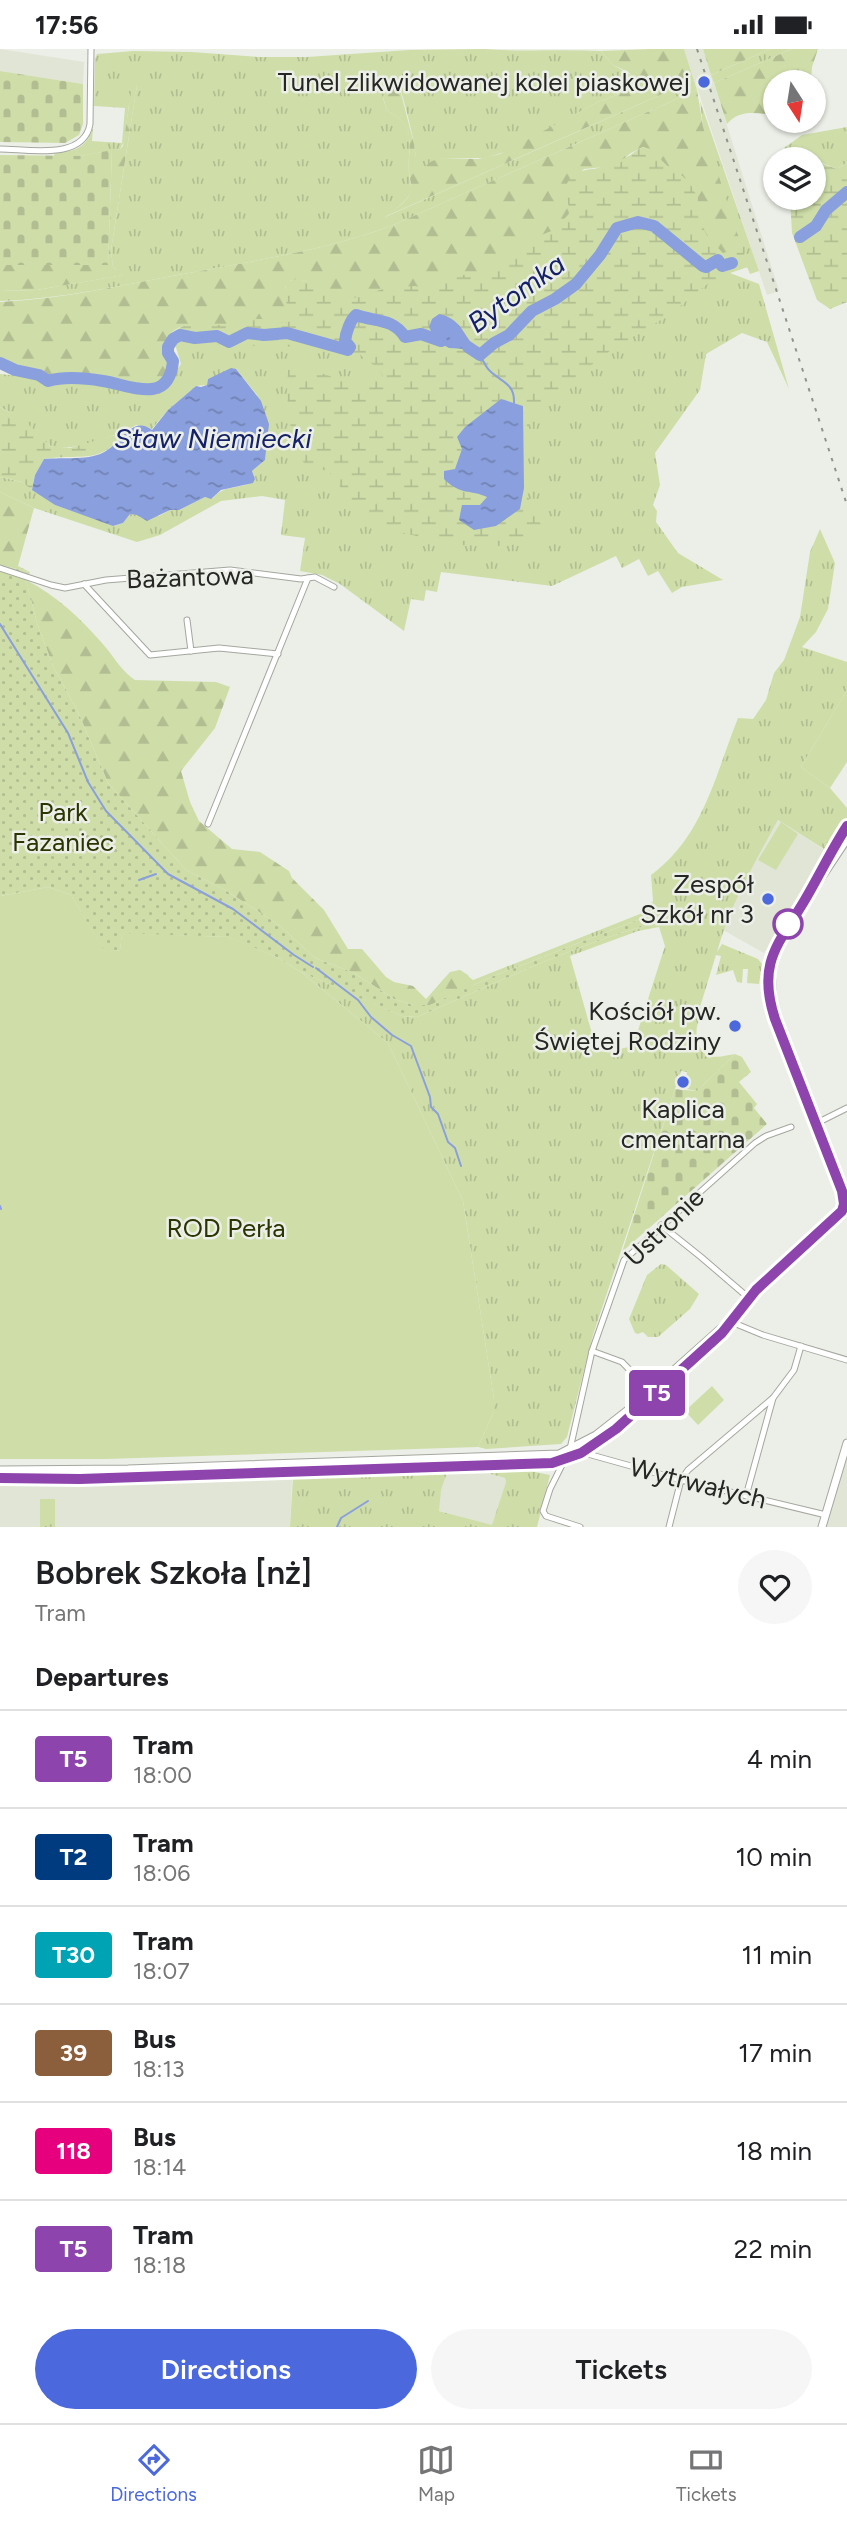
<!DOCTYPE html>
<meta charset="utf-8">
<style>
body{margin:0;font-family:Figtree,sans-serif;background:#f6f6f6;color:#202124;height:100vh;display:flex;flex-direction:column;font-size:26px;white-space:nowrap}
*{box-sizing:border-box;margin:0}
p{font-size:23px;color:#757577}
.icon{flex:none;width:38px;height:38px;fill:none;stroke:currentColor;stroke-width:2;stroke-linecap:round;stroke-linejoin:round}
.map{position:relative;height:1478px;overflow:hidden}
.sheet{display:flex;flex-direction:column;background:#fff;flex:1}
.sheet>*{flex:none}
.badge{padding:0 14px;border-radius:5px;font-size:24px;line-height:46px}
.needle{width:46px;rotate:168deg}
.tools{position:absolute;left:763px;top:21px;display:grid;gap:14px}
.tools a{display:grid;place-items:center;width:63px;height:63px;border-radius:50%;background:#fff;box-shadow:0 2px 5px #0004;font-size:35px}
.map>.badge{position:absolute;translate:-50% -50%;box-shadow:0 0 0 4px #fff}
h2{padding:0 35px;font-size:26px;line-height:63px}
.round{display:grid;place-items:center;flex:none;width:74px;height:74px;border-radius:37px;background:#f6f6f6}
.summary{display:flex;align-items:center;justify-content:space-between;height:119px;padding:0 35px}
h1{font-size:33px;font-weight:600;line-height:52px}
.button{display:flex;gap:14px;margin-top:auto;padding:14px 35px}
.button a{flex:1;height:80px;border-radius:42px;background:#4b69dd;color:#fff;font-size:28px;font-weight:600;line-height:80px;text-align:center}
.button a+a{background:#f6f6f6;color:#202124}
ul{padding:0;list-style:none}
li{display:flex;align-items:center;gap:21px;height:98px;padding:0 35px;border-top:2px solid #e0e0e0}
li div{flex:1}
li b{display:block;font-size:26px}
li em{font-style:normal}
li .badge{min-width:77px;font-weight:700;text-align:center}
.status{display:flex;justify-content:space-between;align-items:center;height:49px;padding:0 35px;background:#fff;direction:ltr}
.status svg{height:19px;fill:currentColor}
.dock{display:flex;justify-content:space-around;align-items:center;height:98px;border-top:2px solid #e0e0e0;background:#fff;font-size:19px;color:#757577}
.dock a{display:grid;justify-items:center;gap:4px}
.dock .current{color:#4b69dd}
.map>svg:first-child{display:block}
.built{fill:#e0e5d5}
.grass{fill:url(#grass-tufts);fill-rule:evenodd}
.forest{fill:url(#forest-firs)}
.wetland{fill:url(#wetland-marsh)}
.cemetery{fill:url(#cemetery-stones)}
.park{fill:url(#park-dots)}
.garden{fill:#cfdea9}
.water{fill:url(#water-ripples)}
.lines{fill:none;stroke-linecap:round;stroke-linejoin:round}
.stream{stroke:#8a9fdd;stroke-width:2}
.river{stroke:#8a9fdd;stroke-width:12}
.minor-casing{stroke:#a4a79f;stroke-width:7}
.tertiary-casing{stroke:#a4a79f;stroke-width:9}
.minor{stroke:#fff;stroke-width:5}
.tertiary{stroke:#fff;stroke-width:7}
.tram{stroke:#90928d;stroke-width:2}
.rail{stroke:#90928d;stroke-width:2;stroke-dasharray:3.5 7;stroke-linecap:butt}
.line-casing{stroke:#fff;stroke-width:16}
.line{stroke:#8e44ad;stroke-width:10}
.poi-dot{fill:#4b69dd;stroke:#ecefe7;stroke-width:2.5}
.stop-dot{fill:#fff;stroke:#8e44ad;stroke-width:3.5}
.labels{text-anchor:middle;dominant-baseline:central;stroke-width:5;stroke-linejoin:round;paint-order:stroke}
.poi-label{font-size:26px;fill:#262724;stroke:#ecefe7;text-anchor:end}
.street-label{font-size:26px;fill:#262724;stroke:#ecefe7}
.park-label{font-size:26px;fill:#2b3500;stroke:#ecefe7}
.water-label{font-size:28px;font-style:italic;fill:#142168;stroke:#ecefe7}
</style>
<div class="status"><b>17:56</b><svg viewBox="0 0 49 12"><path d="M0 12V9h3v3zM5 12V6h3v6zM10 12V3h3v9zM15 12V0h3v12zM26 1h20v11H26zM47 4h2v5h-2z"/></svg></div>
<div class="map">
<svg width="847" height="1478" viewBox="0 0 847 1478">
<defs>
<pattern id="grass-tufts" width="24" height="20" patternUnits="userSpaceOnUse" patternTransform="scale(1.75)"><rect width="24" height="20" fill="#cfdea9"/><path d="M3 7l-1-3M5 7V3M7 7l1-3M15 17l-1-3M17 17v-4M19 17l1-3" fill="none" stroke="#b2be91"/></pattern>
<pattern id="forest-firs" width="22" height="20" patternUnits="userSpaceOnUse" patternTransform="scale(1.75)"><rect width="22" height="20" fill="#cfdea9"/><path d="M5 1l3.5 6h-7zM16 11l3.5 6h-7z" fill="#b2be91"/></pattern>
<pattern id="wetland-marsh" width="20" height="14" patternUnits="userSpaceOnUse" patternTransform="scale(1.75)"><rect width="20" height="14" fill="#cfdea9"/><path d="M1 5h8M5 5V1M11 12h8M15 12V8" fill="none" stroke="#b2be91"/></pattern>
<pattern id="cemetery-stones" width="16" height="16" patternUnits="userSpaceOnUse" patternTransform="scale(1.75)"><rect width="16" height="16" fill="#cfdea9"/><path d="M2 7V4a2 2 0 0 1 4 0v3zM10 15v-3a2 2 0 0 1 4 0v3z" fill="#b2be91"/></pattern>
<pattern id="park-dots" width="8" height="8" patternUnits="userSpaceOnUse" patternTransform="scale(1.75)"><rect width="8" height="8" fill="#cfdea9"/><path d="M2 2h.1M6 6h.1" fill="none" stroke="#b2be91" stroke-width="1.8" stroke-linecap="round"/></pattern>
<pattern id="water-ripples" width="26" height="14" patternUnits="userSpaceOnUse" patternTransform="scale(1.75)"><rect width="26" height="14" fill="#8a9fdd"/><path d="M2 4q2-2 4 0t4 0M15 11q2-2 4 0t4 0" fill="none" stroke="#7182b3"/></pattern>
</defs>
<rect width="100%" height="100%" fill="#ecefe7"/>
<g class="built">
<polygon points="0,0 84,13 83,35 0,22"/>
<polygon points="684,0 703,0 779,242 767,246"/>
<polygon points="778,771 829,804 764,904 723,881 743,836"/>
<polygon points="847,1394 847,1478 823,1478"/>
<polygon points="150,1420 155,1435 292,1430 290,1478 0,1478 0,1421"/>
<polygon points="448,1421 490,1422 491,1425 505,1429 506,1433 492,1477 434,1460"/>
</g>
<g class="grass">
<path d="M484 0C523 3 563 0 601 2L613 16 633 27 635 36 627 42 598 53 508 102 485 109H442L415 124C422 112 400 36 394 20L383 49 387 62C419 77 407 96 409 124 409 131 413 139 410 145 405 154 392 162 385 168L694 31 697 41 391 177C326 201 258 211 189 224 126 235 64 250 0 252V242L37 241 123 226 113 218 111 201 137 36 129 56 124 93 120 100 80 107H54L55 103C75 103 86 99 93 79L92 92 122 94 125 59 94 57 95 10 97 5 133 2 192 3 258 8H307L409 1Z"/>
<polygon points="770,0 792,0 714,34 711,26"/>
<path d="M700 52 759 222 750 225 747 218 730 224 759 235 789 340 767 293 742 284 706 305 700 341 655 404 660 436 653 456 657 462 656 473 678 504 723 531 682 538 672 544 658 522 648 527 639 510 622 519 616 507 552 537 441 523 437 543 426 541 424 552 411 550 404 582 340 535 322 526 300 522 305 489 281 486 285 451 262 447 221 452 160 486 137 493 34 459 0 443V428L22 433 55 456 114 477 123 474 130 465 159 467 170 461H179L205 448 213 449C225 434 243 442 255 430L252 422 265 411 266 397 257 346 236 320 208 330 207 336 196 337 168 361 151 381 136 376C120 386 63 407 48 395 31 382 20 367 0 358V325L89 334 133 343 162 342 181 315 172 285 703 78Z"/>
<polygon points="847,78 847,114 837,120 784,99 802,86"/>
<path d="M820 480 835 514 828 560 816 583 802 598 847 613V641L801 718 830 739 847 759V787L835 807 778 771C755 814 730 856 717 903L722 895 758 910 762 915 759 935 747 934 748 920H743L742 934 737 933 733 921 716 926 721 907 716 906 700 958 704 960 716 955 717 960C712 963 704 964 701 968 693 978 696 1000 707 1006 717 1010 727 1006 735 1005L697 1042 682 1039 683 1037H688L690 1030 686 1028 687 1023 681 1022 593 1286 567 1388 561 1395 486 1400 478 1398 494 1362V1350L463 1152 388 994 301 923 402 967 417 968C497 934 577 894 662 872L640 870 491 928 430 956C437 939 442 925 460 921L473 931 645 863 653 852 651 826C704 787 715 726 738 669L753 670 766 651 774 624 784 611 800 568 810 503ZM659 878 665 897 633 997 606 1003 597 1002 570 907 638 882Z"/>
<polygon points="661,1215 666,1216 699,1245 690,1260 658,1288 648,1288 643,1283 638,1285 635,1284 629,1270 647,1226"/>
<polygon points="448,1421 441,1441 439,1462 492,1476 506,1433 505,1429 491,1425 490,1422 530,1422 550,1426 537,1478 290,1478 293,1428"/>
<rect x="40" y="1450" width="15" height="28"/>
</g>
<g class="forest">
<path d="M651 0H684L694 31 382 169C391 162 406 155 410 144 413 137 409 129 409 122 408 96 417 76 387 62L383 48 394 17 414 95 418 122 432 112 442 109 478 110 500 105 598 53 627 42 635 36V30L628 23 613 16 601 2Z"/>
<polygon points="703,0 770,0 711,26"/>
<path d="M792 0H818L812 18 811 33H775V66C757 65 741 59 727 75L714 34Z"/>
<polygon points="137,36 111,201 113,218 124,226 37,241 0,242 0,216 108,215 112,101 120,100 123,97 131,43"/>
<path d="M697 41 703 78 742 199 723 205C702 191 692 150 683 127 666 121 659 103 643 98L631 104 614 117 584 120 568 135 566 143 569 165 554 181 525 193 506 211 486 221 450 229 430 247H426L415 237 376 242 354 250 347 249 303 231H291L285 238 286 256 293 270 291 272C280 276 270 271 259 270 247 270 237 275 226 276 205 278 179 268 166 291 162 299 164 305 170 311L168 321 162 334C144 345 127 333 109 330 89 327 67 326 47 330L41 325 15 319 0 312V253C64 250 126 235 189 224 258 211 326 201 391 177Z"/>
<polygon points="0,443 34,459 18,517 30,523 0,516"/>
<path d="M26 531C56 546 80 569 102 594 113 606 121 622 135 631L216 633 230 638 215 679 181 722 190 753 199 772 232 800 260 803 289 822 292 829 324 861 348 900H362L386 928 394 933 413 937 426 950 450 923 460 921 468 926 473 937 430 956H413L394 950 354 924 315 909 279 876 225 841 186 821 108 734 78 663 53 617 37 574Z"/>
</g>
<g class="wetland">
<path d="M643 98 650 100 668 120 688 131 698 149 697 162 707 188 723 204 742 199 748 218 729 224 706 236 669 266 611 301 541 355 523 387V357C494 363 476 362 457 388L462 400 455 420 444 422 465 444 488 448 480 456 520 460 524 439 542 478V485L509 497 452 496 384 479 353 455 329 423 304 414 293 398 287 346 288 321 307 319 341 331 369 334 383 328 380 321 359 305 311 298 175 295 172 285C188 269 205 277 225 276 236 275 247 270 258 270 270 271 280 276 291 272L293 269C287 257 283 249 286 234L296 229 326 238 347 249 362 248 382 240 415 237 419 238 426 247H430L450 229 486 221 506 211 525 193 554 181 569 165C570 157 566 150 566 143 566 114 600 123 615 116 626 112 632 103 643 98Z"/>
<polygon points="847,114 847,253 830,260 817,251 792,184 790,149 814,149 814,117 823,115 837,120"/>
<path d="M0 358 24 371 50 397 70 399 126 383C99 417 82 404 44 410L35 426 32 441 22 433 0 428Z"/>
</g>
<g class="cemetery">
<polygon points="0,22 83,35 83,75 79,86 65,94 0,93"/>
<polygon points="112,101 108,216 0,216 0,106 80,107"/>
<polygon points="735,1005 742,1008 751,1023 739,1033 757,1055 754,1059 767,1075 622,1203 675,1040 697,1042"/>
</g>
<path class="park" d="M0 516 30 523 26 531 37 574 53 617 78 663 108 734 186 821 225 841 279 876 315 909 354 924 394 950 413 956H430L491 928 640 870 660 867 662 872C577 894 497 934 417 968L402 967 378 957 301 923 276 908 228 888 122 885 120 901 105 904 71 846 48 838 0 847Z"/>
<g class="garden">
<polygon points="847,641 847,713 830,739 801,718"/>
<polygon points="781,773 798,785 776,821 758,811"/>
<polygon points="48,838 71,846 105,903 120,901 122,884 228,888 244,894 276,908 301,923 388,994 463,1152 494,1350 494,1362 478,1398 106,1410 0,1410 0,847"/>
<polygon points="712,1337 724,1351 698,1376 685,1362"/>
</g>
<g class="water">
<path d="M439 265C465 271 462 289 482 305V308L466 300 449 299 432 290 424 291 427 284H432L429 278 432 270Z"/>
<path d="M231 319 236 320 261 352 269 375 265 411 252 422 255 430 253 434 221 441 211 450 205 448 179 461H170L147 472 137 466 130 465 123 474 113 477 55 456 32 441 35 426 44 410C64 408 90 412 106 402 122 393 132 366 152 381L168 361 196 337 201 338 207 336 208 330Z"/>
<path d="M501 350 523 357 524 439 520 460 496 477 474 481 459 471 462 456H480L487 448C470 440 461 447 444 430V422L455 420 462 400 457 388 465 378Z"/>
</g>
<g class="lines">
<g class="stream">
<path d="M480 307C484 312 486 319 490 322 501 333 515 334 514 354"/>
<polyline points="0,575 68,684 88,733 106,762 168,825 233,860 294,906 313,918"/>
<polyline points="139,831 156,825"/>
<polyline points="316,919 358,951 371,968 392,986 411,997 430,1048 431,1058 438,1065 448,1093 455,1099 461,1117"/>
<polyline points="0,1157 1,1160"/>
<polyline points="337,1478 341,1469 368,1452"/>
</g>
<g class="river">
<polyline points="800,188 816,177 826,161 847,143"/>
<polyline points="468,298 480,306 494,294 509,286 532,262 555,250 576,235 600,206 617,179 638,173 654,177 703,217 706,218 718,211 722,217 732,214"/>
<path d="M0 314 15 321 39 326 48 332C65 327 85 329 103 332 130 336 169 357 173 312L168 304V298L173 290 180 286 195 289 217 287 229 293 247 284 264 286 287 284 348 301 350 298 345 292C346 284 350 271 356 266 375 273 393 269 405 288L421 285 441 292"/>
</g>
<defs>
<g id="minor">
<path d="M0 100C28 100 84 112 90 75L91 0"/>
<polyline points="0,519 51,536 65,539 106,531 230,521 301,530 315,528 334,538"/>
<polyline points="84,535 150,606 219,599 278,605"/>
<polyline points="187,571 191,602"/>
<polyline points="208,775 308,529"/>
<polyline points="817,1074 847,1059"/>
<polyline points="661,1176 701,1208 750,1250"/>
<polyline points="729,1272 763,1286 847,1311"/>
<polyline points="592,1302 622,1313 650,1342"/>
<polyline points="570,1400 681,1431 826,1466"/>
<polyline points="746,1447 773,1349"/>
<polyline points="580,1478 546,1467 543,1462 550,1440 570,1400 592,1302 624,1211 755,1094 766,1087 791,1078"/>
<polyline points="669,1478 681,1431 688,1421 773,1349 794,1321 801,1297"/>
</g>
<g id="tertiary">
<polyline points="847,790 778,894 771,917 773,958 847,1149"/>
<polyline points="0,1421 128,1420 559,1405 596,1386 638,1353 729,1272 757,1242 847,1162"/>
<polyline points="822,1478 847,1394"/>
</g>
</defs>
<use href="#minor" class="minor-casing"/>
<use href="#tertiary" class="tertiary-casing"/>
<use href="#minor" class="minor"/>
<use href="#tertiary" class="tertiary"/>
<polyline class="tram" points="0,1429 80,1430 552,1414 581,1403 616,1380 722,1284 756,1241 842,1162 844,1151 842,1142 773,964 769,929 769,917 776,894 806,849 827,808 847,777"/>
<polyline class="rail" points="697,0 847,456"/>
</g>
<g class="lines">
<defs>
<path id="line" d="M0 1429 80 1430 552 1414 581 1404 616 1380 722 1284 756 1241 842 1162 844 1155 842 1142 775 970C756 912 780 894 806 849 820 825 832 800 847 777"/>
</defs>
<use href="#line" class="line-casing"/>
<use href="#line" class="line"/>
</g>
<g class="poi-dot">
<circle cx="704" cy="33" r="7"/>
<circle cx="768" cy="850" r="7"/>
<circle cx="735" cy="977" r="7"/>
<circle cx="683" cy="1033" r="7"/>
</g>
<circle class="stop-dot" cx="788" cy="875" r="14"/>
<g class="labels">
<g class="poi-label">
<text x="690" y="33">Tunel zlikwidowanej kolei piaskowej</text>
<text x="754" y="835">Zespół<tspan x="754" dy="30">Szkół nr 3</tspan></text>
<text x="721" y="962">Kościół pw.<tspan x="721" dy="30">Świętej Rodziny</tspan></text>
<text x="683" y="1060" text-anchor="middle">Kaplica<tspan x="683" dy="30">cmentarna</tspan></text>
</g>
<g class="street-label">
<text transform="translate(190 528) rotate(-2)">Bażantowa</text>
<text transform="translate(664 1178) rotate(-44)">Ustronie</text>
<text transform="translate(698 1434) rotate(14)">Wytrwałych</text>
</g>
<g class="park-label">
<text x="63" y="763">Park<tspan x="63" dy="30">Fazaniec</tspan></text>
<text x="226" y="1179">ROD Perła</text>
</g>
<g class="water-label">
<text transform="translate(516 244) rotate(-36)">Bytomka</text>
<text x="213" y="389">Staw Niemiecki</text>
</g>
</g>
</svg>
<div class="tools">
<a><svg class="needle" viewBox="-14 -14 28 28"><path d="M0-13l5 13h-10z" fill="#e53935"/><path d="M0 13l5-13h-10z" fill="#757577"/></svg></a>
<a><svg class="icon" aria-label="layers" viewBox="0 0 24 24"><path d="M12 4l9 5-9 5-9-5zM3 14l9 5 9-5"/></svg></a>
</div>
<b class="badge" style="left:657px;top:1344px;background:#8e44ad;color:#fff">T5</b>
</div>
<section class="sheet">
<div class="summary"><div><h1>Bobrek Szkoła [nż]</h1><p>Tram</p></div><a class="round"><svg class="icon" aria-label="heart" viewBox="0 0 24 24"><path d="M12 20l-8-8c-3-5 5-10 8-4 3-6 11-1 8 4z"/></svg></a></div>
<h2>Departures</h2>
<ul>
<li><span class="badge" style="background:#8e44ad;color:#fff">T5</span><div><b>Tram</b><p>18:00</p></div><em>4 min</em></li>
<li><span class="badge" style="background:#003b80;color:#fff">T2</span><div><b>Tram</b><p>18:06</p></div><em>10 min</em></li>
<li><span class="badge" style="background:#00a3b4;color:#fff">T30</span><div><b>Tram</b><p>18:07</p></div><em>11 min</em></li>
<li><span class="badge" style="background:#8b5e3c;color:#fff">39</span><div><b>Bus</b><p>18:13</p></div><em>17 min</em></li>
<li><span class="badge" style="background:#e6007e;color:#fff">118</span><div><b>Bus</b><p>18:14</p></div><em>18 min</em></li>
<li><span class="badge" style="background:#8e44ad;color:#fff">T5</span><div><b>Tram</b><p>18:18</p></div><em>22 min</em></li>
</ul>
<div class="button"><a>Directions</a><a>Tickets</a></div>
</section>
<nav class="dock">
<a class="current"><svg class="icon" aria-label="directions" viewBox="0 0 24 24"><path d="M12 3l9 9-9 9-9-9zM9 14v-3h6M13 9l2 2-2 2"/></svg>Directions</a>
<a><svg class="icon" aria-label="map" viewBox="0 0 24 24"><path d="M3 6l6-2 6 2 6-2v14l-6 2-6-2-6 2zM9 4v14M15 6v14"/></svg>Map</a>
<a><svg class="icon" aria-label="tickets" viewBox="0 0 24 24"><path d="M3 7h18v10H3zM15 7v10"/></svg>Tickets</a>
</nav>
